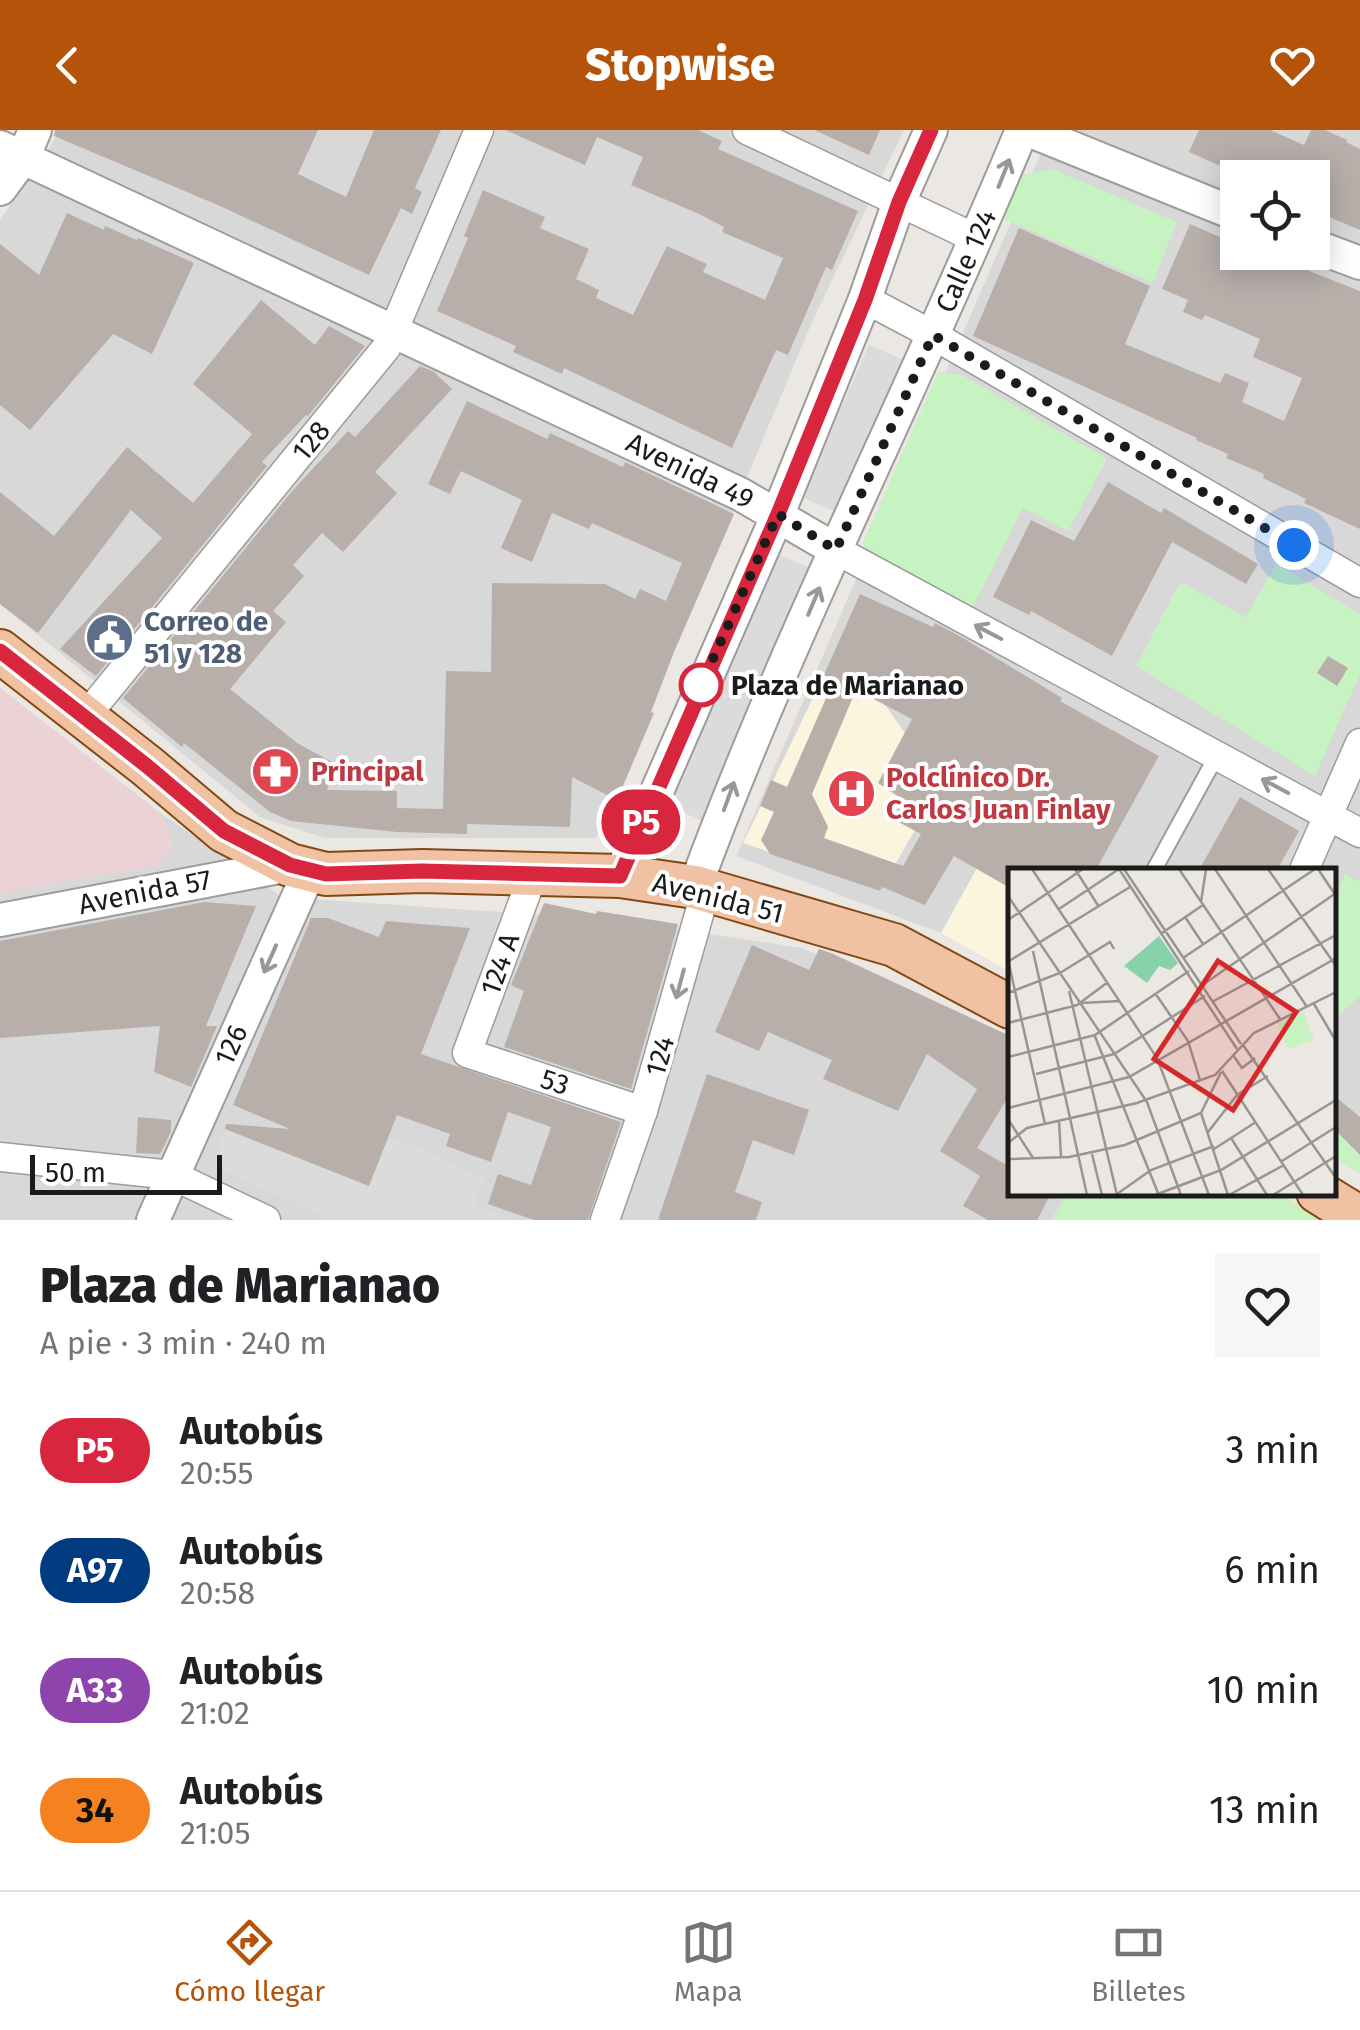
<!DOCTYPE html>
<html lang="es">
<meta charset="utf-8">
<style>
body{margin:0;font-family:"Fira Sans",sans-serif;background:#f6f6f6;color:#202124;height:100vh;display:flex;flex-direction:column;font-size:38px;white-space:nowrap}
*{box-sizing:border-box;margin:0}
p{font-size:32px;color:#757577}
.icon{flex:none;width:55px;height:55px;fill:none;stroke:currentColor;stroke-width:2;stroke-linecap:round;stroke-linejoin:round}
.map{position:relative;height:1090px;overflow:hidden}
.drawer{display:flex;flex-direction:column;background:#fff;flex:1}
.drawer>*{flex:none}
.badge{padding:0 20px;border-radius:32px;font-size:35px;line-height:65px}
.controls{position:absolute;left:1220px;top:30px;display:grid;gap:20px}
.controls a{display:grid;place-items:center;width:110px;height:110px;border-radius:0px;background:#fff;box-shadow:0 5px 25px #0003;font-size:50px}
.scale{position:absolute;left:30px;bottom:25px;width:192px;box-sizing:border-box;padding-left:10px;border:5px solid #1b1b1b;border-top:0;font-size:28px;line-height:35px;white-space:nowrap;color:#1b1b1b;-webkit-text-stroke:8px #fff;paint-order:stroke}
.you{position:absolute;width:50px;height:50px;margin:-25px;border:8px solid #fff;border-radius:50%;background:#1a73e8;box-shadow:0 0 0 15px #1a73e833}
.map>.badge{position:absolute;translate:-50% -50%;box-shadow:0 0 0 5px #fff}
.round{display:grid;place-items:center;flex:none;width:105px;height:105px;border-radius:0px;background:#f6f6f6}
.summary{display:flex;align-items:center;justify-content:space-between;height:170px;padding:0 40px}
h1{font-size:48px;font-weight:800;line-height:75px}
ul{padding:0;list-style:none}
li{display:flex;align-items:center;gap:30px;height:120px;padding:0 40px}
li div{flex:1}
li b{display:block;font-size:38px}
li em{font-style:normal}
li .badge{min-width:110px;font-weight:700;text-align:center}
header{display:flex;justify-content:space-between;align-items:center;height:130px;padding:0 40px;background:#b45309;color:#fff;font-size:45px;font-weight:800}
.dock{display:flex;justify-content:space-around;align-items:center;height:140px;border-top:2px solid #e0e0e0;background:#fff;font-size:28px;color:#757577}
.dock a{display:grid;justify-items:center;gap:5px}
.dock .active{color:#b45309}
.map>svg:first-child{display:block}
.residential{fill:#d9d8d8;fill-rule:evenodd}
.commercial{fill:#ebd2d5}
.education{fill:#faf5dc}
.park{fill:#c7f2c2}
.parking{fill:#dbdbdb}
.building{fill:#b8afab;fill-rule:evenodd}
.lines{fill:none;stroke-linecap:round;stroke-linejoin:round}
.service-casing{stroke:#9c9c9c;stroke-width:18}
.minor-casing{stroke:#9c9c9c;stroke-width:31}
.tertiary-casing{stroke:#9c9c9c;stroke-width:36}
.primary-casing{stroke:#814911;stroke-width:46}
.service{stroke:#fff;stroke-width:14}
.minor{stroke:#fff;stroke-width:28}
.tertiary{stroke:#fff;stroke-width:32}
.primary{stroke:#f0c1a2;stroke-width:42}
.oneway{stroke:#989898}
.line-casing{stroke:#fff;stroke-width:22}
.line{stroke:#d7263d;stroke-width:15}
.walk{stroke:#1b1b1b;stroke-width:10;stroke-dasharray:0 18}
.stop-dot{fill:#fff;stroke:#d7263d;stroke-width:5}
.labels{text-anchor:middle;dominant-baseline:central;stroke-width:8;stroke-linejoin:round;paint-order:stroke}
.street-label{font-size:28px;fill:#1b1b1b;stroke:#fff}
.service-label{font-size:28px;font-weight:bold;fill:#4e5e75;stroke:#fff;text-anchor:start}
.stop-label{font-size:28px;font-weight:bold;fill:#1b1b1b;stroke:#fff;text-anchor:start}
.health-label{font-size:28px;font-weight:bold;fill:#be3a42;stroke:#fff;text-anchor:start}
.inset-road{fill:none;stroke:#989592;stroke-width:2.5}
.view{fill:#d62828;fill-opacity:0.15;stroke:#d62828;stroke-width:5}
.inset-edge{fill:none;stroke:#1b1b1b;stroke-width:5}
</style>
<header><svg class="icon" aria-label="back" viewBox="0 0 24 24"><path d="M15 5l-7 7 7 7"/></svg>Stopwise<svg class="icon" aria-label="heart" viewBox="0 0 24 24"><path d="M12 20l-8-8c-3-5 5-10 8-4 3-6 11-1 8 4z"/></svg></header>
<div class="map">
<svg width="1360" height="1090" viewBox="0 0 1360 1090">
<rect width="100%" height="100%" fill="#ebe7e2"/>
<g class="residential">
<polygon points="61,0 904,0 812,192 596,708 325,708 260,687 0,474 0,90"/>
<path d="M1051 0H1360V1043L1333 1027 1332 740H1010V842L941 803 736 726ZM1238 48H1312V122H1238Z"/>
<polygon points="0,558 163,685 282,767 613,790 802,818 1010,915 1010,1062 1069,1063 1051,1090 0,1090"/>
</g>
<polygon class="commercial" points="0,558 163,685 173,718 155,736 0,763"/>
<g class="education">
<polygon points="824,545 883,572 905,603 955,630 880,761 743,713"/>
<polygon points="1067,575 1159,626 1096,740 1010,740 1010,842 941,803"/>
</g>
<g class="park">
<polygon points="1052,39 1177,92 1153,153 999,87 1019,46"/>
<polygon points="938,242 962,245 1107,329 1068,401 1023,378 972,478 869,427 863,413"/>
<polygon points="1276,434 1360,484 1360,544 1315,646 1136,536 1180,452 1246,487"/>
<polygon points="1345,744 1360,752 1360,866 1333,891 1333,771"/>
<polygon points="1332,997 1360,1019 1360,1043 1333,1027"/>
<polygon points="1069,1062 1278,1063 1322,1090 1051,1090"/>
</g>
<g class="parking">
<polygon points="869,215 904,230 837,383 802,367"/>
<polygon points="778,424 813,439 703,691 669,676"/>
<polygon points="224,998 368,1056 389,1006 485,1048 475,1074 514,1090 329,1090 215,1035"/>
</g>
<g class="building">
<polygon points="55,0 318,0 298,44 346,67 374,0 441,0 415,58 422,62 412,84 401,78 369,145 220,76 54,6"/>
<polygon points="505,0 698,0 722,11 718,19 858,81 832,140 826,137 788,225 776,220 732,318 564,238 562,244 513,222 516,216 437,181 468,108 464,106 483,60 545,87 540,98 589,119 576,149 599,160 596,168 633,185 667,116 707,134 703,142 765,170 783,128 722,102 724,97 697,83 631,55 643,27 597,7 585,35"/>
<polygon points="814,0 880,0 869,25"/>
<polygon points="1199,0 1270,0 1304,15 1311,0 1325,0 1347,10 1346,12 1360,19 1360,100 1312,80 1312,48 1247,48 1189,22"/>
<polygon points="67,83 104,100 105,96 137,110 138,108 194,133 152,224 113,204 30,300 0,275 0,114 39,145"/>
<polygon points="1190,94 1238,115 1238,122 1254,122 1268,128 1269,125 1360,161 1360,399 1304,373 1306,369 1263,348 1264,344 1226,328 1228,324 1196,310 1197,308 973,206 1019,98 1150,156 1125,214 1220,253 1225,243 1249,253 1242,272 1284,291 1302,248 1253,227 1260,209 1205,185 1202,190 1183,182 1188,170 1162,159"/>
<polygon points="261,170 315,215 329,196 365,216 308,286 306,285 262,332 267,336 96,546 60,519 162,408 131,380 38,503 0,474 0,362 54,406 127,317 193,373 252,304 193,254"/>
<polygon points="420,236 434,242 452,259 375,342 397,363 343,422 322,403 293,435 304,446 273,481 286,492 230,559 297,613 336,634 327,660 397,661 397,678 443,679 446,541 491,542 492,453 605,454 635,469 640,459 666,471 682,433 592,393 589,399 552,383 532,432 501,418 522,370 461,341 450,364 428,354 467,271 547,309 550,303 623,337 625,332 734,384 674,522 651,582 654,583 617,670 572,647 570,697 467,694 467,704 397,702 291,691 270,682 184,613 182,617 123,568 293,360 348,301 355,307"/>
<polygon points="1108,352 1161,383 1164,378 1258,434 1246,454 1172,412 1112,526 1031,481 1029,485 993,467 1031,390 1074,411"/>
<path d="M860 464 933 497 935 493 963 508 1062 568 1060 571 1159 626 1096 740H1010V758L954 726 925 775 882 757 880 761 770 724 761 710 774 682 760 676 771 650 787 657 834 550 824 545ZM856 560 912 589 878 653 902 669 893 689 921 704 903 736 824 708 828 697 812 664Z"/>
<polygon points="1328,526 1348,538 1337,556 1317,543"/>
<polygon points="1240,667 1299,701 1277,740 1199,740"/>
<polygon points="204,772 256,776 206,896 217,896 191,957 154,942 160,896 0,908 0,811"/>
<polygon points="544,773 596,784 597,781 678,794 631,959 504,917 524,861 511,855"/>
<polygon points="311,788 328,788 379,807 386,791 470,798 421,924 621,992 588,1090 534,1090 488,1074 498,1044 531,1055 551,997 508,982 491,1032 446,1016 450,1004 397,985 369,1056 225,999 226,994 290,999 233,975"/>
<polygon points="752,815 809,840 819,819 831,823 1010,906 1010,964 977,1018 1010,1037 1010,1062 1052,1062 1037,1090 988,1090 963,1076 980,1046 940,1021 977,959 927,924 898,981 823,949 832,930 768,902 759,921 715,902"/>
<polygon points="707,944 809,980 794,1025 753,1010 735,1062 762,1072 756,1090 658,1090"/>
<polygon points="1332,964 1360,987 1360,1025 1332,997"/>
<polygon points="138,987 171,990 171,1002 160,1024 136,1023"/>
</g>
<g class="lines">
<defs>
<polyline id="service" points="1154,740 1217,625"/>
<g id="minor">
<polyline points="747,0 977,109"/>
<polyline points="865,169 933,205 1360,453"/>
<polyline points="836,420 1360,703"/>
<polyline points="85,587 386,218 479,0"/>
<polyline points="1304,740 1360,613"/>
<polyline points="533,745 467,923 643,981"/>
<polyline points="0,1027 172,1045 266,1090"/>
<polyline points="605,1090 643,981 706,760"/>
</g>
<g id="tertiary">
<polyline points="1028,0 1238,85"/>
<polyline points="0,17 740,364 836,420"/>
<polyline points="0,59 23,28 35,0"/>
<polyline points="1312,115 1360,133"/>
<polyline points="620,746 778,384 865,169 899,72 931,0"/>
<path d="M695 757C790 499 917 254 1022 0"/>
<polyline points="0,790 290,735"/>
<polyline points="153,1090 310,740"/>
</g>
<g id="primary">
<polyline points="0,521 147,636 224,701 290,735 326,744 422,741 620,746 695,757 894,815 1010,877"/>
<polyline points="1318,1062 1360,1088"/>
</g>
</defs>
<use href="#service" class="service-casing"/>
<use href="#minor" class="minor-casing"/>
<use href="#tertiary" class="tertiary-casing"/>
<use href="#primary" class="primary-casing"/>
<use href="#service" class="service"/>
<use href="#minor" class="minor"/>
<use href="#tertiary" class="tertiary"/>
<use href="#primary" class="primary"/>
</g>
<defs><path id="oneway-shaft" d="M-6 0H5M1.5-3L5.5 0L1.5 3" fill="none" stroke-width="1.6" stroke-linecap="round" stroke-linejoin="round" transform="scale(2.5)"/></defs>
<g class="oneway">
<use href="#oneway-shaft" transform="translate(1004 43) rotate(-68)"/>
<use href="#oneway-shaft" transform="translate(814 471) rotate(-67)"/>
<use href="#oneway-shaft" transform="translate(988 502) rotate(-152)"/>
<use href="#oneway-shaft" transform="translate(1275 656) rotate(-152)"/>
<use href="#oneway-shaft" transform="translate(729 666) rotate(-70)"/>
<use href="#oneway-shaft" transform="translate(270 829) rotate(114)"/>
<use href="#oneway-shaft" transform="translate(680 854) rotate(105)"/>
</g>
<g class="lines">
<defs>
<polyline id="line" points="0,521 147,636 224,701 290,735 326,744 422,741 620,746 778,384 865,170 899,72 931,0"/>
</defs>
<use href="#line" class="line-casing"/>
<use href="#line" class="line"/>
<polyline class="walk" points="701,555 700,558 778,384 836,420 933,205 1294,415"/>
</g>
<defs>
<symbol id="civic-disc" viewBox="-11 -11 22 22"><circle r="9.5" fill="#5c6f8a" stroke="#fff"/><path d="M-.6-6.5H3V-4.5H.6V-3L4-1V1h2V6H-6V1h2V-1L-.6-3ZM-1.2 2.5V6h2.4V2.5Z" fill="#fff"/></symbol>
<symbol id="pharmacy-disc" viewBox="-11 -11 22 22"><circle r="9.5" fill="#e0444e" stroke="#fff"/><path d="M-2-6h4v4h4v4h-4v4h-4v-4h-4v-4h4Z" fill="#fff"/></symbol>
<symbol id="hospital-disc" viewBox="-11 -11 22 22"><circle r="9.5" fill="#e0444e" stroke="#fff"/><path d="M-5-5h3v3.5h4V-5h3V5h-3V1.5h-4V5h-3Z" fill="#fff"/></symbol>
</defs>
<g fill-rule="evenodd">
<use href="#civic-disc" x="82" y="480" width="55" height="55"/>
<use href="#pharmacy-disc" x="248" y="614" width="55" height="55"/>
<use href="#hospital-disc" x="824" y="636" width="55" height="55"/>
</g>
<circle class="stop-dot" cx="701" cy="555" r="20"/>
<g class="labels">
<g class="street-label">
<text transform="translate(966 131) rotate(-66)">Calle 124</text>
<text transform="translate(311 311) rotate(-51)">128</text>
<text transform="translate(690 341) rotate(26)">Avenida 49</text>
<text transform="translate(145 762) rotate(-11)">Avenida 57</text>
<text transform="translate(718 768) rotate(14)">Avenida 51</text>
<text transform="translate(500 834) rotate(-70)">124 A</text>
<text transform="translate(231 915) rotate(-66)">126</text>
<text transform="translate(660 926) rotate(-74)">124</text>
<text transform="translate(555 952) rotate(18)">53</text>
</g>
<g class="service-label">
<text x="144" y="491">Correo de<tspan x="144" dy="32">51 y 128</tspan></text>
</g>
<g class="stop-label">
<text x="731" y="555">Plaza de Marianao</text>
</g>
<g class="health-label">
<text x="311" y="641">Principal</text>
<text x="886" y="647">Polclínico Dr.<tspan x="886" dy="32">Carlos Juan Finlay</tspan></text>
</g>
</g>
<g transform="translate(1008 738)">
<rect width="328" height="328" fill="#ebe7e2"/>
<path d="M295 143 306 172 280 181 269 155Z" fill="#c7f2c2"/>
<path d="M151 68 170 95 162 102 151 98 139 115 116 98Z" fill="#88d2a9"/>
<path class="inset-road" d="M24 1 149 190 201 327M67 1 91 39M111 1 229 181M116 1 233 176M171 1 272 151M207 1 299 139M260 1 328 98M310 1 328 28M0 28 139 234 173 327M193 34 198 1M51 41 111 1M177 49 195 76M0 52 75 1M154 65 195 37M25 83 79 327M175 90 307 1M0 92 37 256M1 93 122 19M193 118 328 25M61 123 109 327M0 125 52 105 102 74 106 81M147 125 180 173 192 212M204 134 328 67M73 135 112 133M306 136 328 173M0 155 69 137 100 114M86 166 150 325M235 177 328 310M225 187 234 200 247 190M0 189 87 167 181 103M214 203 295 327M28 206 106 186 197 128M0 240 121 209 328 90M193 245 220 327M0 251 25 290M51 253 53 289M200 264 229 227 260 208M223 270 259 327M0 275 19 260 129 235 207 207 246 165 328 124M206 281 248 254M84 286 94 327M0 291 61 289 117 277 193 245 213 204M274 293 328 259M109 326 143 302 206 278M147 327 213 302 328 232M221 327 276 297M265 327 328 288"/>
<path class="view" d="M210 93 288 144 225 242 146 191Z"/>
<rect width="328" height="328" class="inset-edge"/>
</g>
</svg>
<div class="controls">
<a><svg class="icon" aria-label="locate" viewBox="0 0 24 24"><circle cx="12" cy="12" r="6"/><path d="M12 2v4M12 18v4M2 12h4M18 12h4"/></svg></a>
</div>
<div class="scale">50 m</div>
<div class="you" style="left:1294px;top:415px"></div>
<b class="badge" style="left:641px;top:692px;background:#d7263d;color:#fff">P5</b>
</div>
<section class="drawer">
<div class="summary"><div><h1>Plaza de Marianao</h1><p>A pie · 3 min · 240 m</p></div><a class="round"><svg class="icon" aria-label="heart" viewBox="0 0 24 24"><path d="M12 20l-8-8c-3-5 5-10 8-4 3-6 11-1 8 4z"/></svg></a></div>
<ul>
<li><span class="badge" style="background:#d7263d;color:#fff">P5</span><div><b>Autobús</b><p>20:55</p></div><em>3 min</em></li>
<li><span class="badge" style="background:#003b80;color:#fff">A97</span><div><b>Autobús</b><p>20:58</p></div><em>6 min</em></li>
<li><span class="badge" style="background:#8e44ad;color:#fff">A33</span><div><b>Autobús</b><p>21:02</p></div><em>10 min</em></li>
<li><span class="badge" style="background:#f58220;color:#111">34</span><div><b>Autobús</b><p>21:05</p></div><em>13 min</em></li>
</ul>
</section>
<nav class="dock">
<a class="active"><svg class="icon" aria-label="directions" viewBox="0 0 24 24"><path d="M12 3l9 9-9 9-9-9zM9 14v-3h6M13 9l2 2-2 2"/></svg>Cómo llegar</a>
<a><svg class="icon" aria-label="map" viewBox="0 0 24 24"><path d="M3 6l6-2 6 2 6-2v14l-6 2-6-2-6 2zM9 4v14M15 6v14"/></svg>Mapa</a>
<a><svg class="icon" aria-label="tickets" viewBox="0 0 24 24"><path d="M3 7h18v10H3zM15 7v10"/></svg>Billetes</a>
</nav>
